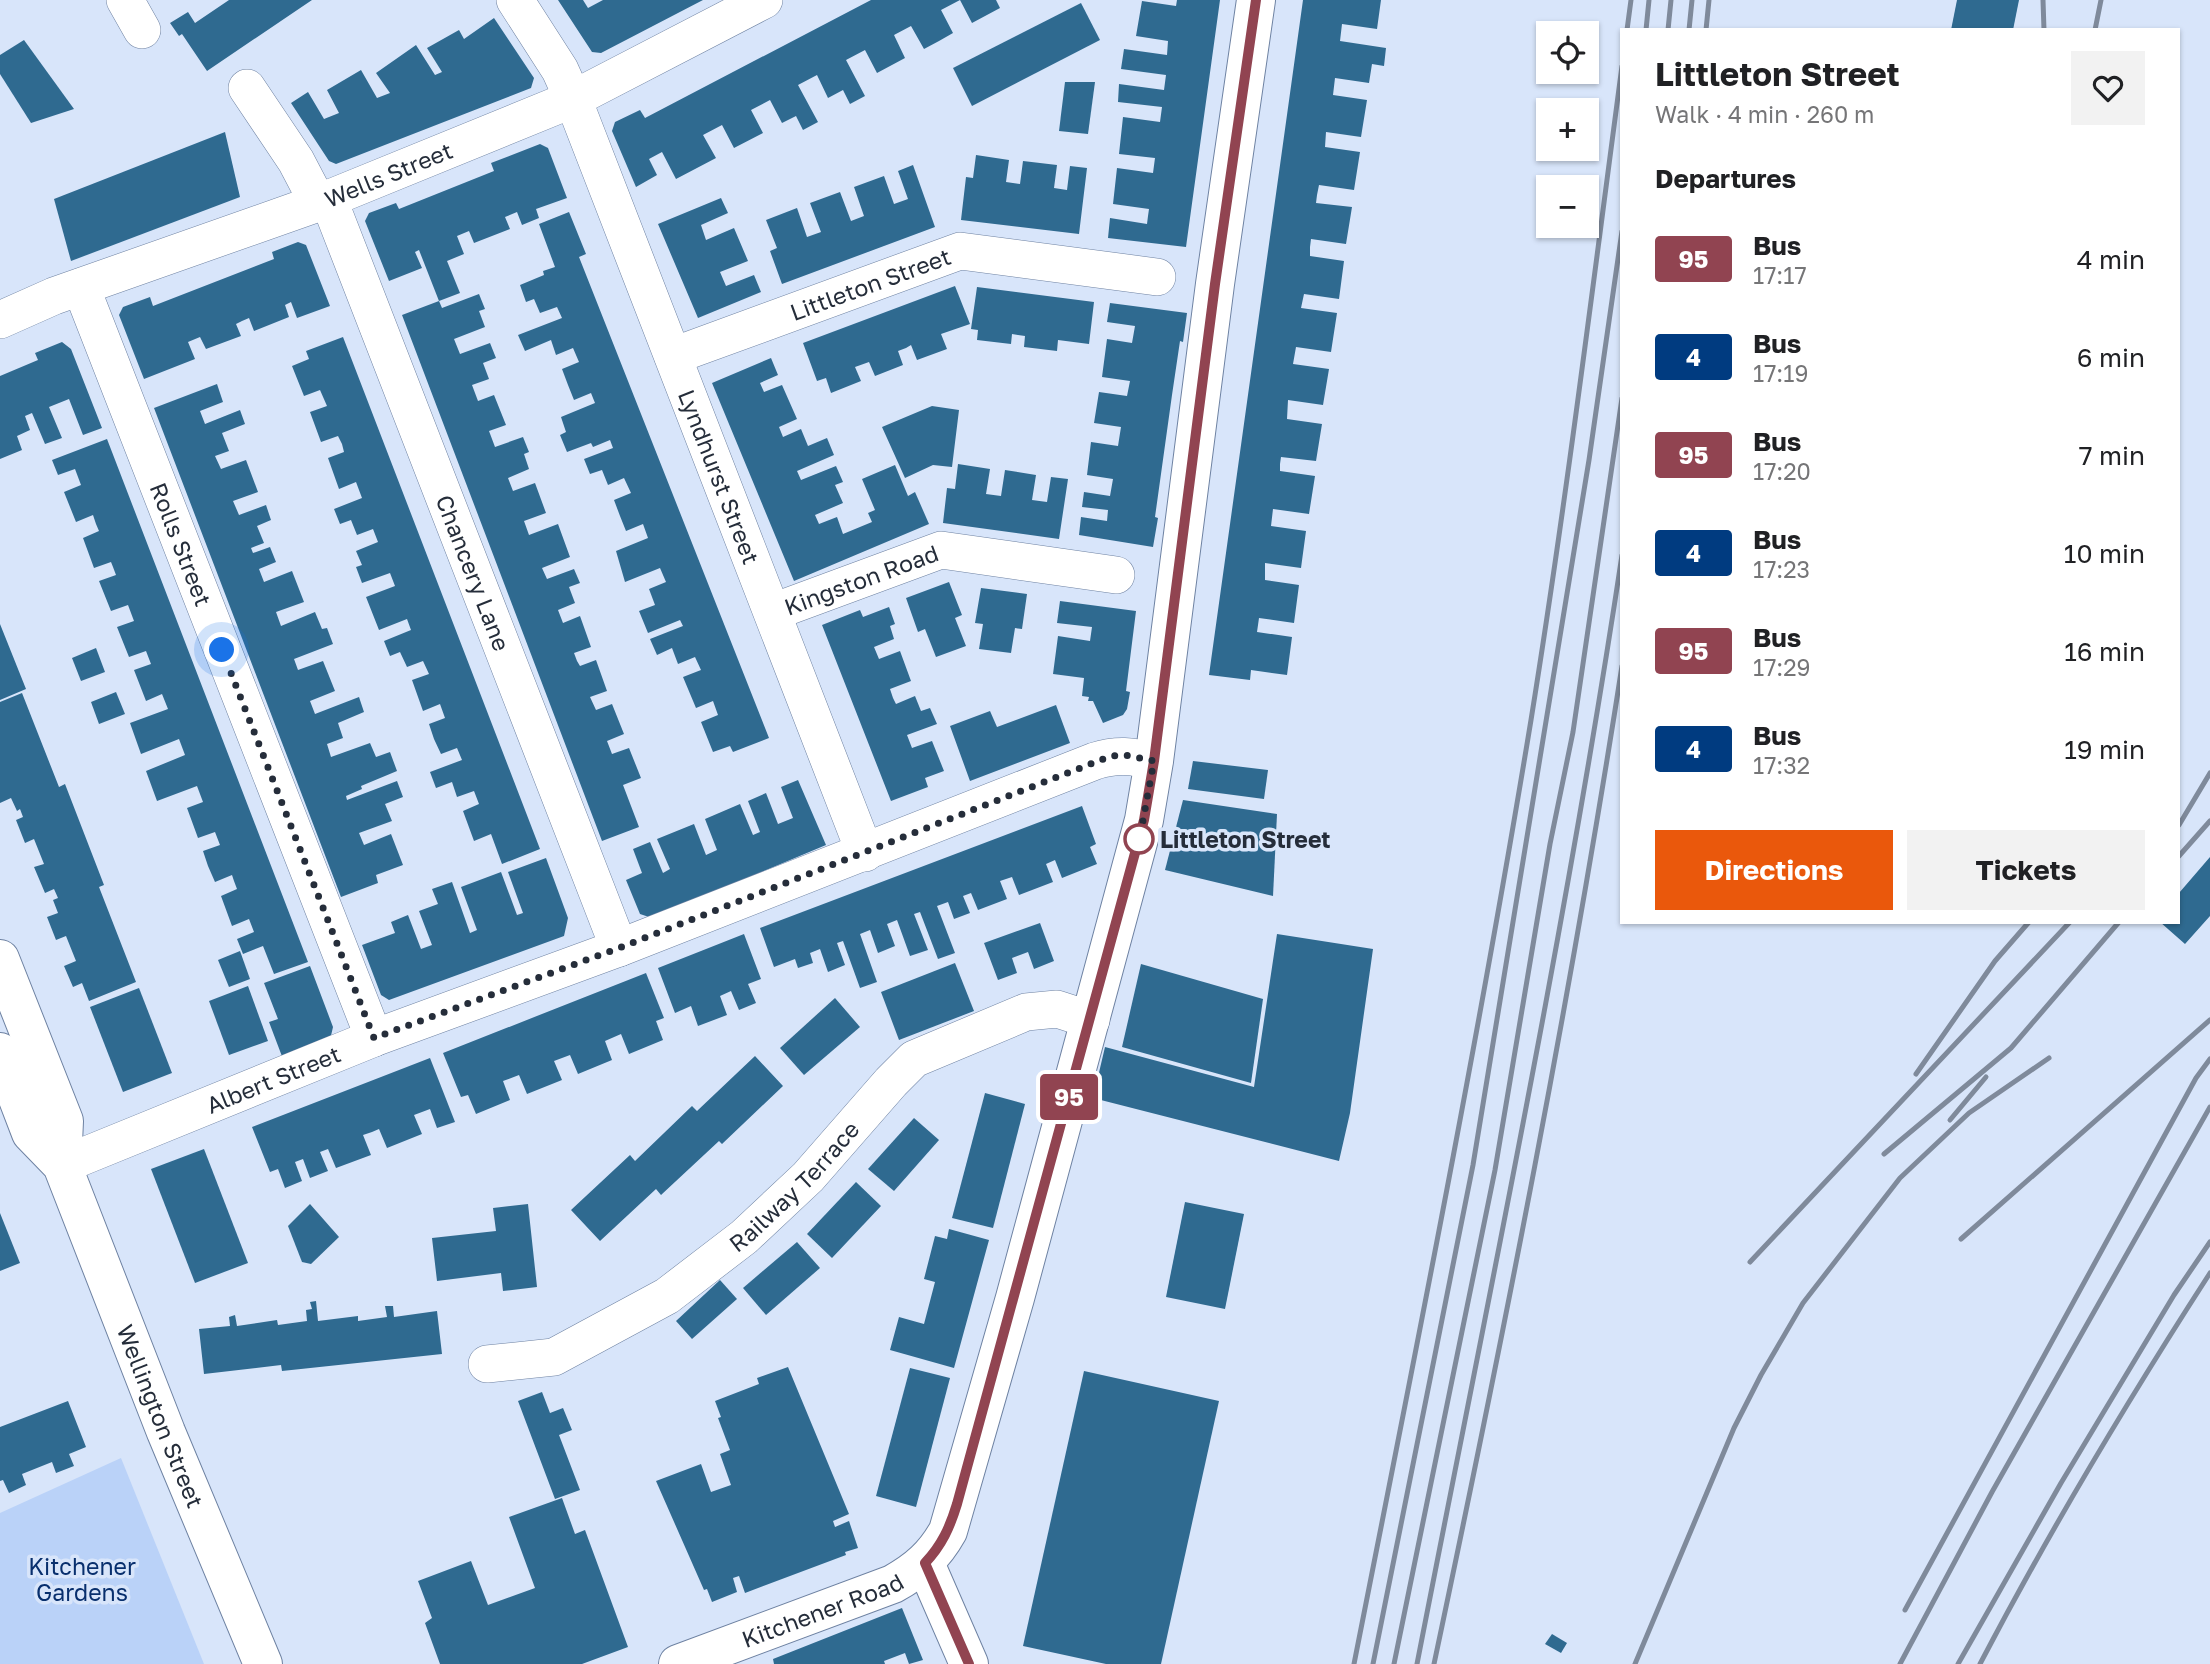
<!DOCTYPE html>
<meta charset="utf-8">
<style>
body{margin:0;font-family:"Golos Text",sans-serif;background:#f2f2f2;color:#202124;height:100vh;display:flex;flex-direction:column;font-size:26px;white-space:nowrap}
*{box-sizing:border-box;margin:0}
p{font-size:23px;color:#757577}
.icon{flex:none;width:38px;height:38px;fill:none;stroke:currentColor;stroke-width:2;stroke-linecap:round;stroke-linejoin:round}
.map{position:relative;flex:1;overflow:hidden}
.panel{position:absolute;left:1620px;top:28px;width:560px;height:896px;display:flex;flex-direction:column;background:#fff;border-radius:0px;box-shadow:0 2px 5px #0004}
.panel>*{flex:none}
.badge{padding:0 14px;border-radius:5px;font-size:24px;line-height:46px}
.controls{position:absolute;left:1536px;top:21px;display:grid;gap:14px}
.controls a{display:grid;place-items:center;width:63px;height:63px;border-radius:0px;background:#fff;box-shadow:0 2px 5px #0004;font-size:35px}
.you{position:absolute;width:35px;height:35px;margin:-18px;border:5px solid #fff;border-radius:50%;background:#1a73e8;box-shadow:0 0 0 10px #1a73e833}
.map>.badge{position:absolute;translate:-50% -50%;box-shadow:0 0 0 4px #fff}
h2{padding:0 35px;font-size:26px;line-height:63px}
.round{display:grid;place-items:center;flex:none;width:74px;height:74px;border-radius:0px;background:#f2f2f2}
.headline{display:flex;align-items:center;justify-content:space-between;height:119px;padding:0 35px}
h1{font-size:33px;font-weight:700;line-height:52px}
.cta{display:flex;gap:14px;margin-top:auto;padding:14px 35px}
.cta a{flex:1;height:80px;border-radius:0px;background:#ea580c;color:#fff;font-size:28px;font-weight:700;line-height:80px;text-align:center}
.cta a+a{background:#f2f2f2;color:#202124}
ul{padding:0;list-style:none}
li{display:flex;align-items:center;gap:21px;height:98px;padding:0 35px}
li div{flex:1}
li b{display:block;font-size:26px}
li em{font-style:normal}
li .badge{min-width:77px;font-weight:700;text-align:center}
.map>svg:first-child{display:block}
.green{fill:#bad2f8}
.building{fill:#2f6a90}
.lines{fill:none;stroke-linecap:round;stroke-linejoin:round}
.minor-casing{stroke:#6e82a2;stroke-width:38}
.tertiary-casing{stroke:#6e82a2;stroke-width:40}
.primary-casing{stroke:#6e82a2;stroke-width:40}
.minor{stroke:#fff;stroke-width:37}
.tertiary{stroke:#fff;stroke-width:38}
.primary{stroke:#fff;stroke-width:38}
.rail{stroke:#7f8a9b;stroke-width:5}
.line-casing{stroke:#fff;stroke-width:16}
.line{stroke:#914451;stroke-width:10}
.walk{stroke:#252d3a;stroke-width:7;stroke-dasharray:0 12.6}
.stop-dot{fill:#fff;stroke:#914451;stroke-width:3.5}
.labels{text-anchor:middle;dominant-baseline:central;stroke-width:7;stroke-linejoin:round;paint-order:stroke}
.street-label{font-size:23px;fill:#252d3a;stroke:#d8e5fa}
.stop-label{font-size:23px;font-weight:bold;fill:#252d3a;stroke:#d8e5fa;text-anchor:start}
.park-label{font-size:23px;fill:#082f6d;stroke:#d8e5fa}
</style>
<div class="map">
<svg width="2210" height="1664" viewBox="0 0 2210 1664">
<rect width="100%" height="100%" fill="#d8e5fa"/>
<polygon class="green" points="121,1458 204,1664 0,1664 0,1513"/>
<g class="building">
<polygon points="229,0 312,0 207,71 182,34 179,36 170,23 188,12 195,23"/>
<polygon points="558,0 583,0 588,8 603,0 703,0 601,53 592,52"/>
<polygon points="871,0 996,0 1000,8 972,23 960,0 941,10 953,33 939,41 924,49 911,26 894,35 905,58 877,73 865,50 846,60 865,96 850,104 843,90 828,98 817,75 798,85 818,122 803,130 796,116 782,123 770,100 751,110 763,133 734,148 722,125 703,135 716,158 676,179 662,152 649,159 657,175 636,187 612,131 615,122 640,110 645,118"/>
<polygon points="1177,0 1220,0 1186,247 1108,238 1110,218 1147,224 1148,216 1149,209 1113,204 1117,168 1153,173 1155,158 1119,154 1123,117 1160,122 1162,107 1118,102 1119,84 1164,90 1166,75 1121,69 1124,49 1167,55 1168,41 1136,36 1142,1 1176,6"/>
<polygon points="1303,0 1381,0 1377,29 1342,24 1340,41 1386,48 1384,66 1372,64 1369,83 1335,78 1333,95 1367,100 1361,137 1326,132 1325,147 1360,152 1354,190 1319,185 1317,195 1316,203 1352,207 1346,244 1311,239 1310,247 1310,256 1344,261 1339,299 1304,294 1301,308 1337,313 1331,352 1296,347 1293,364 1329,369 1323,405 1288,400 1287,419 1322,424 1316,461 1281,457 1280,464 1280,471 1315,476 1309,514 1273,509 1271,526 1306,531 1301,568 1265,563 1265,580 1299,585 1294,623 1259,618 1257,632 1292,637 1287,675 1251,670 1250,680 1209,675"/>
<polygon points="1957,0 2019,0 2013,30 1951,30"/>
<polygon points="1081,3 1100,40 972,106 953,68"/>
<polygon points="494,18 534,78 531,88 336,164 329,161 291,103 308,92 324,119 339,113 327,90 361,70 377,98 390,93 376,73 416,45 435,75 442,72 427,48 459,30 464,39"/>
<polygon points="24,40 74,109 31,123 0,74 0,55"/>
<polygon points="1065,82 1095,82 1088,134 1059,131"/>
<polygon points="225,132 240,197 71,261 54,199"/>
<polygon points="540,144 548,148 567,198 536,209 539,218 522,225 517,212 505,217 510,229 474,243 469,231 457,236 464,254 447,261 460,293 439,301 419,250 415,252 422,268 389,281 365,221 369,213 396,203 399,209 494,171 491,163"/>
<polygon points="976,155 1009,160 1006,182 1020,184 1023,161 1057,165 1054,188 1067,190 1070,166 1087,168 1079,234 961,220 966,177 973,178"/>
<polygon points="913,165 935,227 782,284 770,251 777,248 766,220 797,208 807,237 821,232 810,203 840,192 851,221 864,216 854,187 884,176 894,204 908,199 898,171"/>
<polygon points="721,198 728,213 701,225 706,240 734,228 748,261 720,272 726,286 754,275 761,292 698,318 658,224"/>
<polygon points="569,212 586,254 579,257 769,738 733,752 730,746 713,752 701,722 718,715 713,701 696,708 683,677 701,670 695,657 678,664 672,648 657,655 650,639 683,626 680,620 648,633 639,611 655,605 649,589 666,582 660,568 625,582 616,551 648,538 643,524 626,531 620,516 614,500 631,493 624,478 608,485 602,470 590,474 584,459 613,448 610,440 593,447 591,443 567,452 560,435 566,432 561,417 595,403 591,393 574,400 568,385 562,369 579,362 573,348 556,355 551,340 525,351 518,335 562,318 557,307 540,313 534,299 526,302 520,285 544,275 543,271 555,267 539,224"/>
<polygon points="298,242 306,245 330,306 297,318 291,302 285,305 289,317 254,331 249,318 242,321 236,324 241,336 206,349 200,337 188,342 195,359 144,379 119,315 123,307 150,297 153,306 274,259 272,252"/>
<polygon points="955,286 970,324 941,334 947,349 917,360 911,345 906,348 898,351 903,365 875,376 869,362 855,367 861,381 831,393 826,378 817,381 803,343"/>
<polygon points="977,287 1094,302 1089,344 1058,340 1057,351 1024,347 1025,336 1018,335 1012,334 1011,344 977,340 978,330 971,329"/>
<polygon points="479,294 485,309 479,311 485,327 454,339 460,354 490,343 496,358 483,363 489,379 472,385 478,401 494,395 506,425 489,431 495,447 523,437 529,452 524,454 529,469 508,478 513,491 535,483 546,513 524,521 529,535 558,524 570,557 542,568 547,579 574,569 580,583 569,587 575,603 558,610 563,623 580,616 591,647 574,653 577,661 580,666 596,660 607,691 590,697 596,710 612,704 624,734 607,741 612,754 629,748 641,778 623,785 639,827 602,841 402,315 439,301 442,308"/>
<polygon points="1110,303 1187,313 1183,342 1180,341 1172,395 1155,517 1158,518 1153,547 1079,535 1081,517 1107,521 1108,510 1082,507 1084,492 1110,496 1113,479 1087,475 1091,442 1118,446 1121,427 1094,423 1099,392 1127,396 1130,381 1102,377 1107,339 1132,343 1135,326 1107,322"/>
<polygon points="343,337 540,849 502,864 491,834 474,841 463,811 479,804 474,791 457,797 452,782 436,788 430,772 462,760 457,748 441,754 434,739 429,724 445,718 440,704 423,711 412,680 429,674 423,661 407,667 400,652 390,656 384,641 411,630 407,619 379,630 366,597 395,586 390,573 362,583 356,567 362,565 356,551 378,542 373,529 357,535 351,520 340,524 334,509 362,498 356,482 339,489 328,458 344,452 342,444 338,436 321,442 310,412 327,406 320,390 304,396 292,366 309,359 306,351"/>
<polygon points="62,342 71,349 102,428 83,435 69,399 49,407 62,438 45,444 32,413 25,416 30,430 17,436 22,450 0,459 0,376 38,360 35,353"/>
<polygon points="771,358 778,375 760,383 764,392 782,385 797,419 779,427 783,437 801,429 808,446 827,438 834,455 797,471 801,480 836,466 843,482 835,485 843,503 815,515 819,524 837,517 843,534 872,522 868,513 875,510 862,479 895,465 908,496 915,492 929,524 794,581 712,383"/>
<polygon points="217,384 223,402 200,411 205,424 240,410 245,424 222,433 229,451 215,456 221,469 246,460 258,492 233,501 239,515 266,505 271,520 257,526 264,543 251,548 253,553 270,547 276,562 259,569 264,582 292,571 304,602 276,612 281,626 315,612 322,629 327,628 333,644 294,659 298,670 323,661 335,691 310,701 315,714 359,697 364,712 338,723 343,738 327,744 331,757 370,743 376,757 390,752 397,771 361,786 362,789 346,796 347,800 397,781 403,797 385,804 392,821 359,833 364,845 391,834 403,865 376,875 378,883 341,897 154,408"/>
<polygon points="932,406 959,410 952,467 933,465 905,478 882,427"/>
<polygon points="107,439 308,962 274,974 263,946 243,954 237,939 254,932 249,919 232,926 221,896 237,889 234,881 232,875 215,882 208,866 203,851 220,845 215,832 198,838 187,808 203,802 197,786 157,801 146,771 185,755 179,739 141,754 130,723 168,709 162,694 146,701 134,670 151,664 146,651 129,657 117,627 134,621 128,605 111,611 99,581 116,575 113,567 111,562 94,568 83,538 99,531 96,524 93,515 76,522 64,492 81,485 75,469 58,475 52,460"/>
<polygon points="958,464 990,469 986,494 1001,496 1005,470 1036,475 1032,500 1047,502 1051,477 1068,479 1059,539 943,523 947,488 955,489"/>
<polygon points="949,582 962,615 955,618 966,646 936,657 925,629 918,632 906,598"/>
<polygon points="981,588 1027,594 1022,629 1015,628 1011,653 979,649 983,624 975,623"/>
<polygon points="1060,601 1136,611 1126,691 1130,692 1127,709 1123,715 1103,723 1093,701 1088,701 1089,697 1082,696 1084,678 1053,674 1058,636 1090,641 1092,627 1057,623"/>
<polygon points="889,607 895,624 890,626 894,639 874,647 879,659 900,651 911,681 890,689 893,698 896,704 915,696 921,711 930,708 937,724 907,735 912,748 932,741 944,771 925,778 928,787 891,801 822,625 860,610 863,617"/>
<polygon points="0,624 26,689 0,700"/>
<polygon points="96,648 105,672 81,681 72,658"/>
<polygon points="116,692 125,714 99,724 91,702"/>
<polygon points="22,693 59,787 65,784 104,885 99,887 136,982 89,1001 82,983 73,987 64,966 76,961 66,936 56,940 47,917 58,913 53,900 58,898 54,889 45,893 34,867 44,864 34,839 25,843 16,820 23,817 20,809 17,811 11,798 0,803 0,702"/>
<polygon points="1056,705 1070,743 970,781 950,726 990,711 997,727"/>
<polygon points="1193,761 1268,770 1264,799 1188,789"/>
<polygon points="798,780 826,845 652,918 640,914 626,880 642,873 633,849 650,842 663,873 670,869 657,839 694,824 706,855 717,850 705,819 740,804 753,835 760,832 748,801 766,793 778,824 793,818 781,787"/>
<polygon points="1183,800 1277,814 1273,896 1165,870"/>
<polygon points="1082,806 1096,844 1090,847 1097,864 1062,878 1055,860 1046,864 1053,882 1019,895 1012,877 1000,881 1007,899 978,910 971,893 963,896 970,913 954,919 948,902 937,906 955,953 938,959 920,912 914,914 928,950 910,956 897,920 887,924 895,946 878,953 870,930 860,934 877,982 860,988 843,941 837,943 845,965 828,972 820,949 810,953 813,963 798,968 795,959 774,967 760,928"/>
<polygon points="2210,857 2210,916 2185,944 2160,922 2179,922 2179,893"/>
<polygon points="546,858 568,918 564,936 389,1000 381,995 362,945 395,933 391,922 408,915 421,949 432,945 419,911 438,904 432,889 452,882 470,933 477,930 461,887 501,872 517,915 523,913 508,872"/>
<polygon points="1040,923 1054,961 1034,969 1028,952 1012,958 1017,973 998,980 984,943"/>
<polygon points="744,934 761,979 748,984 756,1003 739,1010 731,991 720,996 727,1015 698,1026 691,1006 675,1013 658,968"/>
<polygon points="1277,934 1373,949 1350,1113 1339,1161 1093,1098 1105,1047 1254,1087"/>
<polygon points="240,951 250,979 229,987 218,960"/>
<polygon points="955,963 974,1011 899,1040 881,992"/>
<polygon points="1141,964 1263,999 1251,1083 1122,1047"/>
<polygon points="310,966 333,1027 330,1040 283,1059 269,1022 278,1019 264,983"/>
<polygon points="646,973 664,1018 656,1021 663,1040 629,1054 621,1034 605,1041 612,1060 578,1074 570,1055 554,1061 562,1080 527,1094 519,1075 503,1081 510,1100 476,1114 468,1095 461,1097 443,1053"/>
<polygon points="248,986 268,1041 229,1055 209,1001"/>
<polygon points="139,988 172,1073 123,1092 90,1007"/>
<polygon points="835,998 860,1027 804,1075 780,1048"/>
<polygon points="755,1056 783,1086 722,1144 719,1141 661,1195 656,1189 600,1241 571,1210 630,1155 635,1161 692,1106 697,1111"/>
<polygon points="430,1058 455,1122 437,1128 430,1109 414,1115 422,1134 387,1148 379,1129 372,1132 363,1135 371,1155 336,1168 328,1149 320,1152 328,1171 310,1178 303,1159 295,1162 302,1181 285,1188 278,1169 270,1172 252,1127"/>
<polygon points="985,1093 1025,1104 993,1228 952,1218"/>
<polygon points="914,1118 939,1140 894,1191 868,1169"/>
<polygon points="204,1149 248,1263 195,1283 151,1169"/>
<polygon points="856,1182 881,1206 832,1258 807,1234"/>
<polygon points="1185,1202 1244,1214 1225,1309 1166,1297"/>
<polygon points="310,1204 339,1237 311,1264 302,1262 288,1226"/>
<polygon points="528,1204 537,1287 503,1291 501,1273 437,1281 432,1238 496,1231 493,1208"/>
<polygon points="0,1213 20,1263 0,1271"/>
<polygon points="949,1229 989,1240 954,1368 890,1350 899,1317 924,1324 935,1282 924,1279 935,1236 947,1239"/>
<polygon points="797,1242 820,1268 766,1315 743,1288"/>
<polygon points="720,1280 737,1299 692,1339 676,1321"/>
<polygon points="316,1301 318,1321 358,1316 358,1321 387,1317 385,1306 393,1306 394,1317 437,1311 442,1354 282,1371 281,1365 204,1374 199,1329 230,1326 229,1317 235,1315 237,1326 277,1320 278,1325 307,1321 306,1310 312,1309 310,1302"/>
<polygon points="788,1367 849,1514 833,1521 835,1527 849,1521 858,1548 845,1552 846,1555 745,1593 739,1576 733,1578 737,1592 712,1602 707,1589 704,1590 656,1481 701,1464 711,1492 731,1485 720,1454 730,1450 718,1418 721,1417 715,1401 759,1384 757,1378"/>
<polygon points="910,1368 950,1378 916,1507 876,1496"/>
<polygon points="1084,1371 1219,1401 1161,1664 1106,1664 1023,1646"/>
<polygon points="542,1392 550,1413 563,1408 572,1430 559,1435 580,1490 555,1499 518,1401"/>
<polygon points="68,1401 86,1447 69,1454 74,1466 56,1473 52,1462 22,1474 26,1485 9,1493 3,1480 0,1481 0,1427"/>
<polygon points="562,1498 575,1534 585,1530 628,1647 582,1664 440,1664 425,1623 432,1618 418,1581 471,1561 488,1605 535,1588 509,1517"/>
<polygon points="902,1608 923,1660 909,1664 905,1653 884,1661 885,1664 774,1664 773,1659"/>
<polygon points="1552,1634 1567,1643 1561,1653 1545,1644"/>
</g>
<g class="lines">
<defs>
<g id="minor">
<polyline points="125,0 142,30"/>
<path id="s1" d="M515 0 560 70 573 99 865 853"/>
<polyline points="247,88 296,161 318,203"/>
<path id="s2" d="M328 198 619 948"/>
<path id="s3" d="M81 287 374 1038"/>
<path id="s4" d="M0 320 54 296 318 203 573 99 764 0"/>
<path id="s5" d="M673 356 960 251 1157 277"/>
<path id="s6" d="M773 612 941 550 1116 575"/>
<path id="s7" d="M62 1165 374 1038 619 948 1095 761C1117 754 1132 756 1154 761"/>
<path id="s8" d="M487 1364 554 1357 667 1296 744 1237 808 1177 891 1082 914 1059 1026 1012 1057 1009 1091 1020"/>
</g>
<g id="tertiary">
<polyline points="925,1563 969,1664"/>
<path id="s9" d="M678 1664 893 1584C918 1570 934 1556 948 1531L1015 1298 1144 820 1154 761 1215 284 1256 0"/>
</g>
<g id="primary">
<polyline points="0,959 64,1121 62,1165"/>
<path id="s10" d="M0 1052 31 1133 62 1165 166 1432 263 1664"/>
</g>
</defs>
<use href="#minor" class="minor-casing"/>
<use href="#tertiary" class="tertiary-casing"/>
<use href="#primary" class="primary-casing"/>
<use href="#minor" class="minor"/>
<use href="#tertiary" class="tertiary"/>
<use href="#primary" class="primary"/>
<g class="rail">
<polyline points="2043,0 2044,30"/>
<polyline points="1627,30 1631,0"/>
<polyline points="1646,30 1649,0"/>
<polyline points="1668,30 1671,0"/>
<polyline points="1689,30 1692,0"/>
<polyline points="1706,30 1709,0"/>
<polyline points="2095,30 2101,0"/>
<polyline points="2179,825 2210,773"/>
<polyline points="2179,856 2210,821"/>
<polyline points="1916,1074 1995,961 2029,922"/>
<polyline points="1950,1120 1986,1077"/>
<polyline points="1884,1154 2011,1048 2119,922"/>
<polyline points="1961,1239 2210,1020"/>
<polyline points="1750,1262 2070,922"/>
<polyline points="1905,1610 2196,1078 2210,1059"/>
<path d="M1354 1664C1416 1350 1479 1036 1531 720 1566 503 1593 284 1622 66"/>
<polyline points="1373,1664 1473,1165 1589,460 1622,231"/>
<polyline points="1394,1664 1495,1170 1550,844 1573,732 1622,398"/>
<path d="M1417 1664C1489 1295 1566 927 1622 555"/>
<path d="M1434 1664C1504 1333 1570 1000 1622 666"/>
<polyline points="1635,1664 1734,1428 1761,1375 1803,1303 1900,1178 1969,1113 2049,1058"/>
<polyline points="1900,1664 1992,1492 2210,1107"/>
<polyline points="1958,1664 2061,1483 2174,1295 2210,1242"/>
<path d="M1980 1664C2050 1530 2128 1400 2210 1273"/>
</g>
</g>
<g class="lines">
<defs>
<path id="line" d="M969 1664 925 1563C942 1545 950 1527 957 1504L1144 820 1154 761 1215 284 1256 0"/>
</defs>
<use href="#line" class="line-casing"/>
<use href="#line" class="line"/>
<polyline class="walk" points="222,650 374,1038 619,948 1111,756 1125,755 1154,761 1139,842 1139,839"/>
</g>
<circle class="stop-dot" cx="1139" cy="839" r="14"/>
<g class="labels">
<g class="street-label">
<text stroke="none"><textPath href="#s4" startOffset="415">Wells Street</textPath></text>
<text stroke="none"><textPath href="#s5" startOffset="210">Littleton Street</textPath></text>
<text stroke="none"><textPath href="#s1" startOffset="520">Lyndhurst Street</textPath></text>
<text stroke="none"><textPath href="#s3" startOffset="276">Rolls Street</textPath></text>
<text stroke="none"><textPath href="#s2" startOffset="402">Chancery Lane</textPath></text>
<text stroke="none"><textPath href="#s6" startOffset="94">Kingston Road</textPath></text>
<text stroke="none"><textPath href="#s7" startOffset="228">Albert Street</textPath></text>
<text stroke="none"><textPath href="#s8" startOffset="364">Railway Terrace</textPath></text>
<text stroke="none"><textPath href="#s10" startOffset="401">Wellington Street</textPath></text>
<text stroke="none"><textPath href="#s9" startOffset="154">Kitchener Road</textPath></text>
</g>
<g class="stop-label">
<text x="1160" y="839">Littleton Street</text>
</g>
<g class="park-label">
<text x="82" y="1566">Kitchener<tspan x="82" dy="26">Gardens</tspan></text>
</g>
</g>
</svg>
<div class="controls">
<a><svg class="icon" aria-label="locate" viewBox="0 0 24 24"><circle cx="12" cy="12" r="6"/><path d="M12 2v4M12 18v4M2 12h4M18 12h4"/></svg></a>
<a>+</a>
<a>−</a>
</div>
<div class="you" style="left:222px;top:650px"></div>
<b class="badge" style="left:1069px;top:1097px;background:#914451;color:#fff">95</b>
<section class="panel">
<div class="headline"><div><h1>Littleton Street</h1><p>Walk · 4 min · 260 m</p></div><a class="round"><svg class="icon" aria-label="heart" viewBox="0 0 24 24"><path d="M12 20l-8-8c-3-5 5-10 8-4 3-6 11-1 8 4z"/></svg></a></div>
<h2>Departures</h2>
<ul>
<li><span class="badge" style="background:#914451;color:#fff">95</span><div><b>Bus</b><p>17:17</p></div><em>4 min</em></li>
<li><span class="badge" style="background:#003b80;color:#fff">4</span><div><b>Bus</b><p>17:19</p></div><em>6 min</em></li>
<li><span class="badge" style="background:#914451;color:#fff">95</span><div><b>Bus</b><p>17:20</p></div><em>7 min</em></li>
<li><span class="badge" style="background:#003b80;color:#fff">4</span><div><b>Bus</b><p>17:23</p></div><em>10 min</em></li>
<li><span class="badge" style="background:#914451;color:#fff">95</span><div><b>Bus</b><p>17:29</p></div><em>16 min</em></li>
<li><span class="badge" style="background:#003b80;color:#fff">4</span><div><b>Bus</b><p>17:32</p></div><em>19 min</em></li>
</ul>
<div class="cta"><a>Directions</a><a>Tickets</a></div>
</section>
</div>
